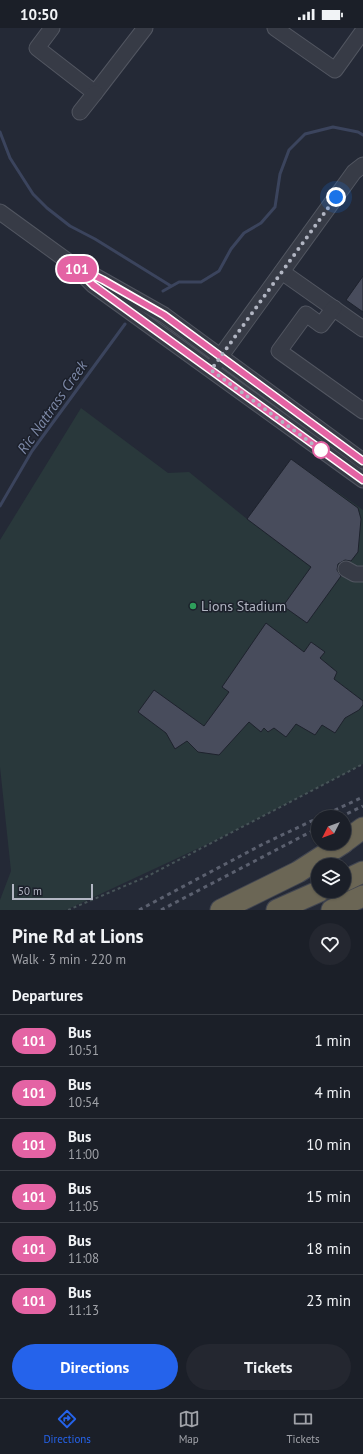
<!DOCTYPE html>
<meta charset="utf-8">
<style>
body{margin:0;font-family:"PT Sans",sans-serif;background:#242730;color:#f1f3f6;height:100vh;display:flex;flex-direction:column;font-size:15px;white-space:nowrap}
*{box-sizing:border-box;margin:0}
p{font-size:13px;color:#a0a2a8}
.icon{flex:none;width:22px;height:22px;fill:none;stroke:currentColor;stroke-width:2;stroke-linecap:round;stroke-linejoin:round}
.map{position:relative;height:882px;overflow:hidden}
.side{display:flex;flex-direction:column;background:#1b1f28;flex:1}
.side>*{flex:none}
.badge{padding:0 8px;border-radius:13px;font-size:14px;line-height:26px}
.needle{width:26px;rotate:228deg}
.fabs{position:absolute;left:311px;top:782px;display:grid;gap:8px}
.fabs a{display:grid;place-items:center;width:40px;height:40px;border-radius:50%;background:#1b1f28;box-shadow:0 1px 3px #0004,0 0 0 1px #393d45;font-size:20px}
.scale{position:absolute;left:12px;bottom:10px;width:81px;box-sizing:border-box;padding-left:4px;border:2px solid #b2b6c3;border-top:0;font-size:11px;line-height:14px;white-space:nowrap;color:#b2b6c3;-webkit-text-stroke:3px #1c202b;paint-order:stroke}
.you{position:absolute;width:20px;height:20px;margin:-10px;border:3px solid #fff;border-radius:50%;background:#1a73e8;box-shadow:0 0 0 6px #1a73e833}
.map>.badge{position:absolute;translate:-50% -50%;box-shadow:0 0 0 2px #fff}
h2{padding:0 12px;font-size:15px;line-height:36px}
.round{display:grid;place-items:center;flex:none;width:42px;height:42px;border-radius:21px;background:#242730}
.headline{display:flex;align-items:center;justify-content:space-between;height:68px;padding:0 12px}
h1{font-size:19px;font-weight:800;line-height:30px}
.button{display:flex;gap:8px;margin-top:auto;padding:8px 12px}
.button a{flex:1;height:46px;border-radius:24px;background:#2563eb;color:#fff;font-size:16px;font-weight:800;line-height:46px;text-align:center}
.button a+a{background:#242730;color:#f1f3f6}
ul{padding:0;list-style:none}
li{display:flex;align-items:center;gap:12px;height:52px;padding:0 12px;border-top:1px solid #393d45}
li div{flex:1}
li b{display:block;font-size:15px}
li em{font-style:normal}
li .badge{min-width:44px;font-weight:700;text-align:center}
.status{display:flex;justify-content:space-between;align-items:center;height:28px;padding:0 20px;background:#1b1f28;direction:ltr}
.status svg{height:11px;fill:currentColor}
.tabs{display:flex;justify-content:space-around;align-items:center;height:56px;border-top:1px solid #393d45;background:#1b1f28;font-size:11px;color:#a0a2a8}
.tabs a{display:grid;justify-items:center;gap:2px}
.tabs .current{color:#2563eb}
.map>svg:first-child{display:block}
.green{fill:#29383b}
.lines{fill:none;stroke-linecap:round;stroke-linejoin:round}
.stream{stroke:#3b445d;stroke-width:3}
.building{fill:#484c5c;stroke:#1e222d}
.minor-casing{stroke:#525661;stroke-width:17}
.highway-casing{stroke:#424651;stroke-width:23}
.path{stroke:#475458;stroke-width:2;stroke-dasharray:3 3;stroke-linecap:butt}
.minor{stroke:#373b46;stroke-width:15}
.highway{stroke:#6b6655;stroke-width:21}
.rail{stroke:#5b606f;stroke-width:3;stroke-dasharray:4 4;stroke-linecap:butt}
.line-casing{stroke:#fff;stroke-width:9}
.line{stroke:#e463a4;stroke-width:6}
.walk{stroke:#b2b6c3;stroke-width:4;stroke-dasharray:0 7.2}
.stop-dot{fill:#fff;stroke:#e463a4;stroke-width:2}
.leisure-dot{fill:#2e9e5b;stroke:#1c202b;stroke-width:1.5}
.labels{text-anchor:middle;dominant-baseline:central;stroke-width:3;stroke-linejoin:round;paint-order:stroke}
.poi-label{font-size:14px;fill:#b2b6c3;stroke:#1c202b;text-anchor:start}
.water-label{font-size:15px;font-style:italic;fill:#7d89a7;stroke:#1c202b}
</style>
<div class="status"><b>10:50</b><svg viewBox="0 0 49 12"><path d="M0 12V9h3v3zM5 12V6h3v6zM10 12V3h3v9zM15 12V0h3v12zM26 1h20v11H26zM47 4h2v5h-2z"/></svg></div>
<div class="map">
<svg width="363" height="882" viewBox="0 0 363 882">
<rect width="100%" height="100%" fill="#242936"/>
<polygon class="green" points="81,380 168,445 189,444 247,491 291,431 363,482 363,736 214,813 66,882 0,882 0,872 11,843 0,739 0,512"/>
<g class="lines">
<g class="stream">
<polyline points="0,104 10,130 33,166 47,180 70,198 95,211 171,258"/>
<polyline points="163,263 179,254 201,254 219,243 231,221 244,205 261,195 275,179 280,146 289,122 305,106 333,99 358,104 363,107"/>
<polyline points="0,478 32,423 125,296"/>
</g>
</g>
<g class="building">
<polygon points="363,248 363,284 346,272"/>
<polygon points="291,431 358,480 361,491 358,524 351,533 345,532 338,536 337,542 341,548 307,595 283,578 311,539 247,491"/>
<polygon points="266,595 304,624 311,614 325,624 320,630 337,644 334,651 363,673 363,677 359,682 345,690 335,705 322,697 315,707 296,696 286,709 274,700 268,704 264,700 261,704 249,694 219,727 198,724 187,713 175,721 166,705 138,684 154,662 204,698 229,664 222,659"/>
</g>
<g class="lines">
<defs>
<g id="minor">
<polyline points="52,0 37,20 95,65 145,0"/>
<polyline points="275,0 335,42 363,3"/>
<polyline points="80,84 95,65"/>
<polyline points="0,184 73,237 93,257 363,452"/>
<polyline points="282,244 363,301"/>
<polyline points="95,248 164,287 363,433"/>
<polyline points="334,280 321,297 306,286 279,323 363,383"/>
<polyline points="215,336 354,144 363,137"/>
<polyline points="346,541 355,546 363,546"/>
</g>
<g id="highway">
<polyline points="344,814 363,800"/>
<polyline points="344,853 363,844"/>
<polyline points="221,882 298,844 343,815"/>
<polyline points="277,882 320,863"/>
<polyline points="332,882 363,868"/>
</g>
</defs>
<use href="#minor" class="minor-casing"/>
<use href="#highway" class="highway-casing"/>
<polyline class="path" points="68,882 146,849 363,736"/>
<use href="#minor" class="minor"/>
<use href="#highway" class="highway"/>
<g class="rail">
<polyline points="320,789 363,769"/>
<polyline points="340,789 363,778"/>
<polyline points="139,882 263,816 318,790"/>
<polyline points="161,882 318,800"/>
</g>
</g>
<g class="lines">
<defs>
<polyline id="line" points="363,433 164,287 103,252 73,237 93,257 363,452"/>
</defs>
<use href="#line" class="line-casing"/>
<use href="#line" class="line"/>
<polyline class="walk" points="321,422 325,425 211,342 336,169"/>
</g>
<circle class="stop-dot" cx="321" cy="422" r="8"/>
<circle class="leisure-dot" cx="193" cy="578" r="4"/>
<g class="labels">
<g class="poi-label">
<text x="201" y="578">Lions Stadium</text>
</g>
<g class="water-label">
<text transform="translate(52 379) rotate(-55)">Ric Nattrass Creek</text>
</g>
</g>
</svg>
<div class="fabs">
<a><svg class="needle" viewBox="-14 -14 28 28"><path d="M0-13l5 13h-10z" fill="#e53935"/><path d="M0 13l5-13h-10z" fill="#a0a2a8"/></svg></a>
<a><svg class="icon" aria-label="layers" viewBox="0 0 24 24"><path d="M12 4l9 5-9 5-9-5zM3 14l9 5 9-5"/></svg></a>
</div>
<div class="scale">50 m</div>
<div class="you" style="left:336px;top:169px"></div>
<b class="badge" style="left:77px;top:241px;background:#e463a4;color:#fff">101</b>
</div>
<section class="side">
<div class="headline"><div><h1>Pine Rd at Lions</h1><p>Walk · 3 min · 220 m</p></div><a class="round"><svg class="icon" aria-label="heart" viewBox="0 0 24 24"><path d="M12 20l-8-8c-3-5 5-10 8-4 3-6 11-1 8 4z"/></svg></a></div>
<h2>Departures</h2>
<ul>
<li><span class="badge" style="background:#e463a4;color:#fff">101</span><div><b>Bus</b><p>10:51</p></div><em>1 min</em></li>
<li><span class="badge" style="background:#e463a4;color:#fff">101</span><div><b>Bus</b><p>10:54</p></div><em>4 min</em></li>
<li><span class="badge" style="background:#e463a4;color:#fff">101</span><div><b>Bus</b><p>11:00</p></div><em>10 min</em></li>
<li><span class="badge" style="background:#e463a4;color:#fff">101</span><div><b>Bus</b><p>11:05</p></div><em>15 min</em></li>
<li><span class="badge" style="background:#e463a4;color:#fff">101</span><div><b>Bus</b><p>11:08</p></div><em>18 min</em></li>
<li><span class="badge" style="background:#e463a4;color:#fff">101</span><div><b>Bus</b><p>11:13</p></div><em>23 min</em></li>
</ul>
<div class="button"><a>Directions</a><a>Tickets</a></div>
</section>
<nav class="tabs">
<a class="current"><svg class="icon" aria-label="directions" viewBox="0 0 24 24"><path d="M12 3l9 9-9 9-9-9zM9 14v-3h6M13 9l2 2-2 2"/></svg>Directions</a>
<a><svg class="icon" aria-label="map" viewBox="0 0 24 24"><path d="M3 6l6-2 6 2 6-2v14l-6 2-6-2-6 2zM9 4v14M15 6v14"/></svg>Map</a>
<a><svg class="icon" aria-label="tickets" viewBox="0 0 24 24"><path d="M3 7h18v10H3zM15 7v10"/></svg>Tickets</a>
</nav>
